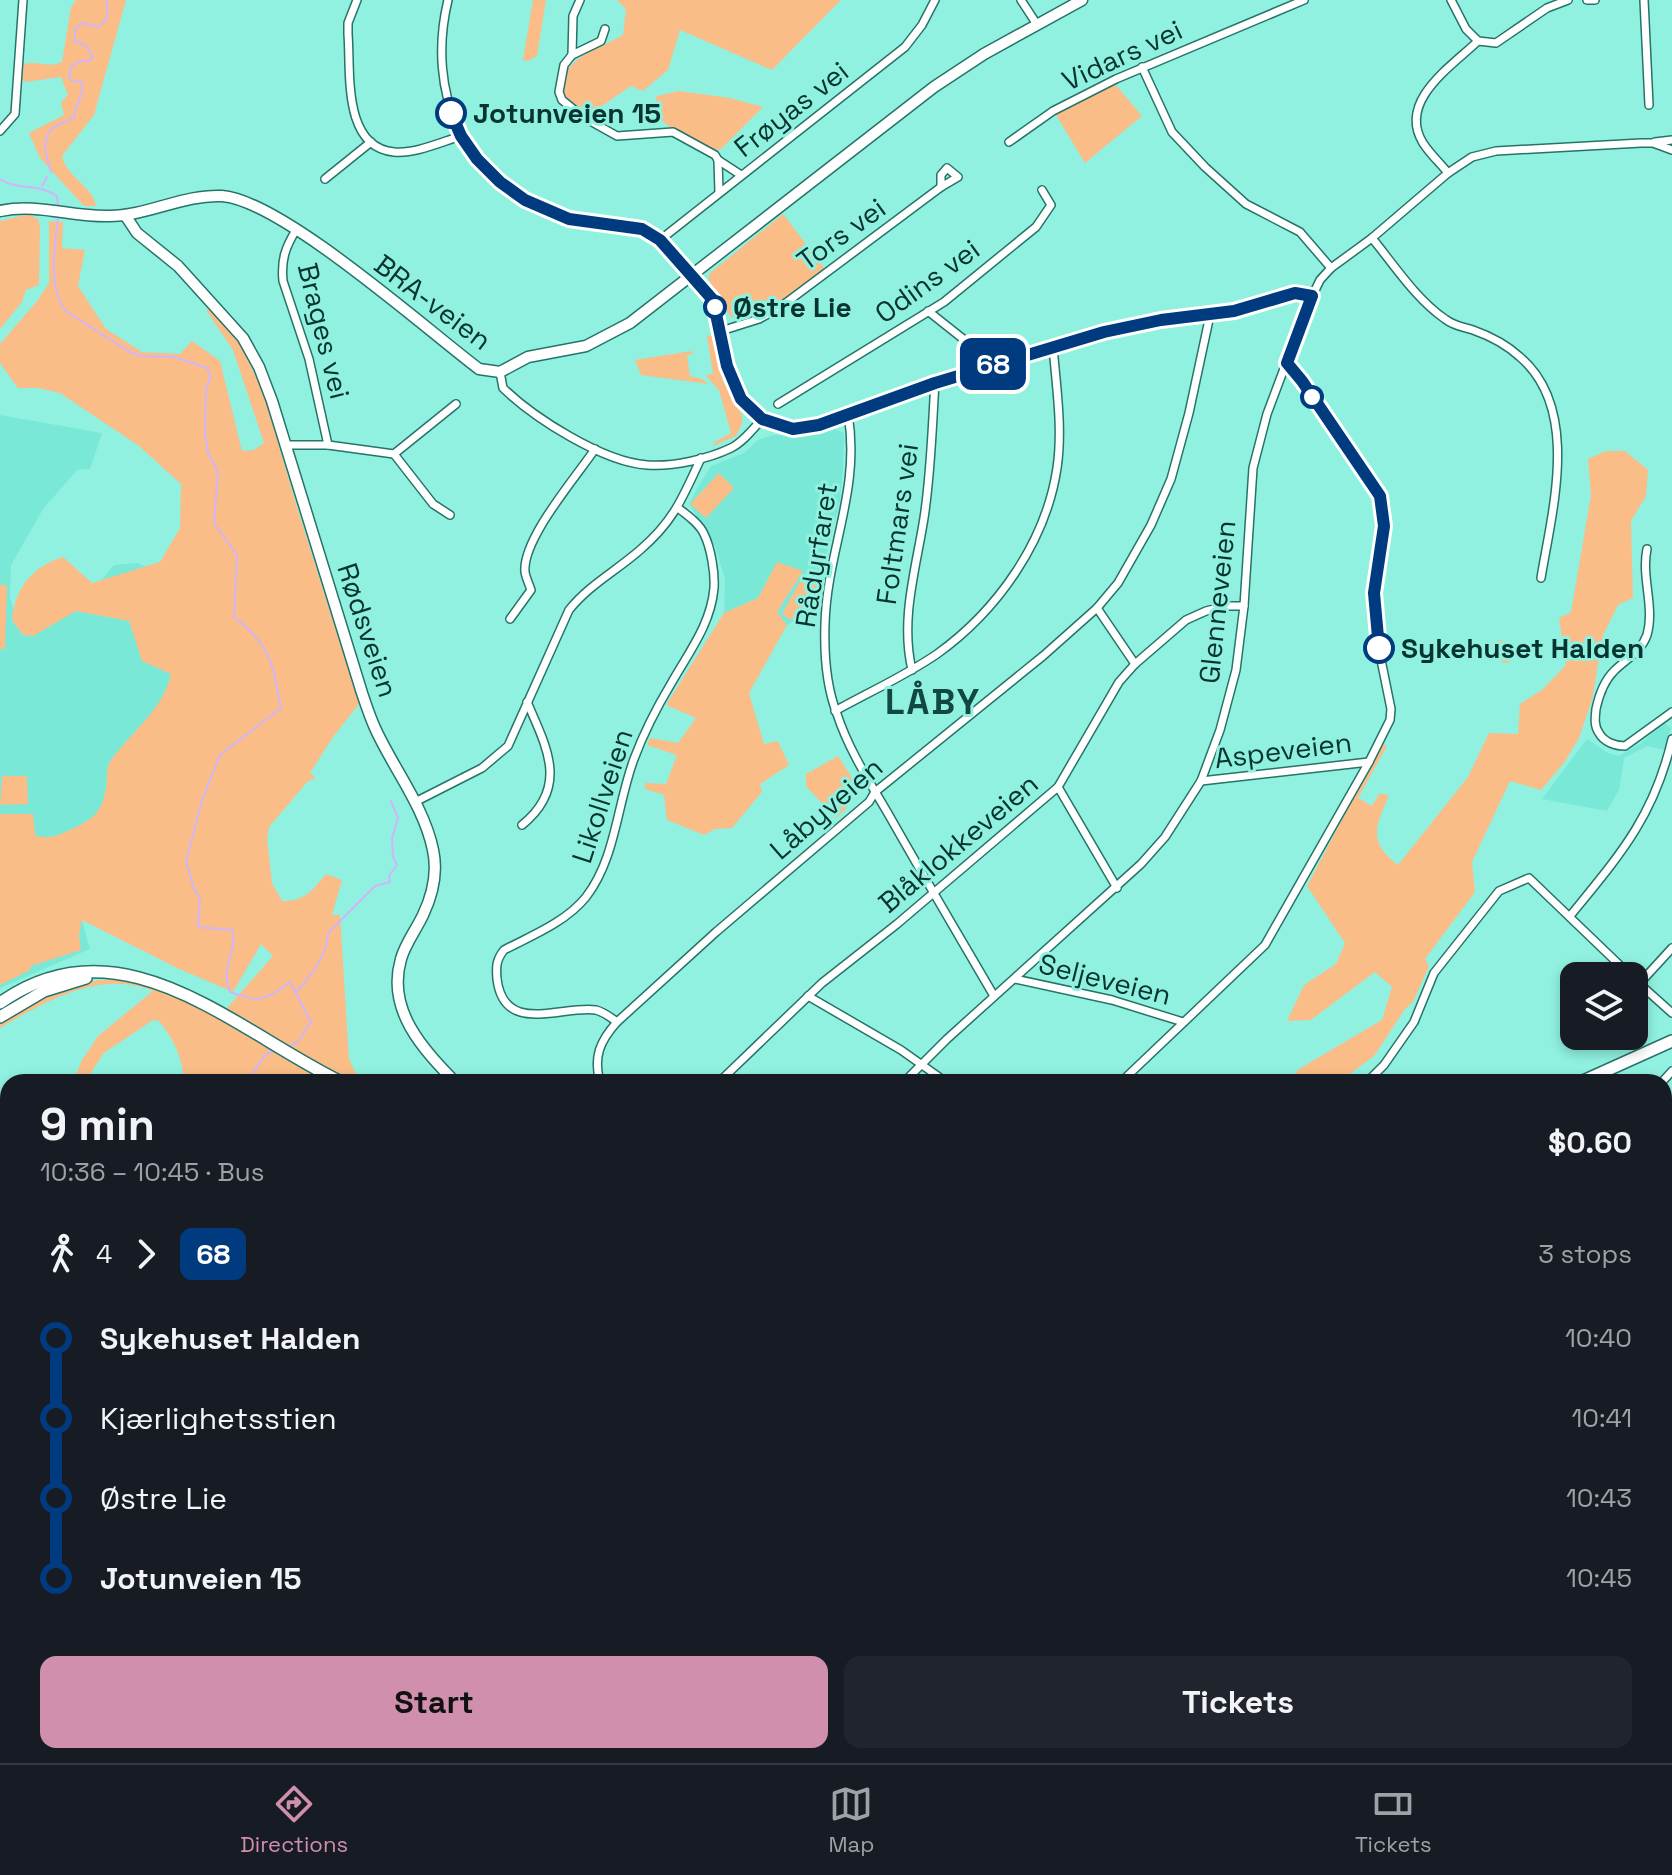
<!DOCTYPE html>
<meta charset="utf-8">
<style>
body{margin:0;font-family:"Space Grotesk",sans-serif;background:#20242c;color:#f1f3f6;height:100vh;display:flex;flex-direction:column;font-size:30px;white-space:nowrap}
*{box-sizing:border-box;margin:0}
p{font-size:26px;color:#9ea1a6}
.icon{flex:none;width:44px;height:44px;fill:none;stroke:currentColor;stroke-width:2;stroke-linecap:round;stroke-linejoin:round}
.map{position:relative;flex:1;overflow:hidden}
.side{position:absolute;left:0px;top:1074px;width:1672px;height:690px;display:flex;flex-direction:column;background:#171b24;border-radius:24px 24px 0 0;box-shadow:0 4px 12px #0003}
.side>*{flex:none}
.badge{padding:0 16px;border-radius:12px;font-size:28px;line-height:52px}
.fabs{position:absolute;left:1560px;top:962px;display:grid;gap:16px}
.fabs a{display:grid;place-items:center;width:88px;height:88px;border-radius:16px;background:#171b24;box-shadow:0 4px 12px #0003;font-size:40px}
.map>.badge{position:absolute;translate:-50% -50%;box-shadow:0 0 0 4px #fff}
.legs{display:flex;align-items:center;gap:12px;height:88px;padding:0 40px;font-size:26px}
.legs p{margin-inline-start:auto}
.summary{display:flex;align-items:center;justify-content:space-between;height:136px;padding:0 40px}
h1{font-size:44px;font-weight:600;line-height:60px}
.cta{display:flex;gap:16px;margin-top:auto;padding:16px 40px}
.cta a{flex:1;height:92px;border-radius:16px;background:#cf8fad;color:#111;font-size:32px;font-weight:600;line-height:92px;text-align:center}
.cta a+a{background:#20242c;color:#f1f3f6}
ul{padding:0 40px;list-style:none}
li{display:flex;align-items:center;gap:28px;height:80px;font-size:30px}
li i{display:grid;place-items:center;width:12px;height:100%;margin:0 10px;background:currentColor}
li i::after{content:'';width:20px;height:20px;margin:-10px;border:6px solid;border-radius:50%;background:#171b24}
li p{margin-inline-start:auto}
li:first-child i{background:linear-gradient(#0000 50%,currentColor 0)}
li:last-child i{background:linear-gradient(currentColor 50%,#0000 0)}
.tabs{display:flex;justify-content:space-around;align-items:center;height:112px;border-top:2px solid #363941;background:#171b24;font-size:22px;color:#9ea1a6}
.tabs a{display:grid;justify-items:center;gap:4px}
.tabs .selected{color:#cf8fad}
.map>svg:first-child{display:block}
.built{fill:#79e8d7}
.green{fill:#fabd87}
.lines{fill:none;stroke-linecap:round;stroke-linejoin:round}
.stream{stroke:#d0b5f9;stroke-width:2}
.minor-casing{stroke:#267368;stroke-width:10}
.tertiary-casing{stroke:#267368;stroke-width:11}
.primary-casing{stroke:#267368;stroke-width:13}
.trunk-casing{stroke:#267368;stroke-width:14}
.minor{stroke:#fff;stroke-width:7}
.tertiary{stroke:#fff;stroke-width:8}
.primary{stroke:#fff;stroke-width:10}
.trunk{stroke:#fff;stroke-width:11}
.rail{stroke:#2f6a62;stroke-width:2;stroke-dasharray:4 8;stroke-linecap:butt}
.line-1-casing{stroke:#fff;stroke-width:18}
.line-1{stroke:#003b80;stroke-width:12}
.stop-1-dot{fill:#fff;stroke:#003b80;stroke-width:4}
.labels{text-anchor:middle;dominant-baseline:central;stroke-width:6;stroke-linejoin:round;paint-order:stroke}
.street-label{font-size:28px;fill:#08342f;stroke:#90f1e1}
.stop-label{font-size:28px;font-weight:bold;fill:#08342f;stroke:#90f1e1;text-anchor:start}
.district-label{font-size:36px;font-weight:bold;letter-spacing:2px;fill:#114841;stroke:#90f1e1}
</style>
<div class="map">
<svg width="1672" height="1763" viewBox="0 0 1672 1763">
<rect width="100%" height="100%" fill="#90f1e1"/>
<g class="built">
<polygon points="0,415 102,433 90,469 77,470 43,509 11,565 10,597 16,619 93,591 114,565 137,563 174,579 171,698 153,712 108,764 105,800 92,821 58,836 90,949 0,988"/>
<polygon points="830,427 844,433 843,469 840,500 814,602 803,615 787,625 777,612 802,572 766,584 758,598 724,613 725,579 715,546 689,504 699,485 711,466 744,453 758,440 772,435 804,434"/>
<polygon points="1664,723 1671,728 1665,750 1647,746 1624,758 1619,790 1607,811 1542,799 1587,739 1608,753 1619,756 1640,744"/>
<polygon points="466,1756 515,1756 518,1763 462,1763"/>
<polygon points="1231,1756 1274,1756 1274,1763 1214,1763"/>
</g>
<g class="green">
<path d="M76 0H126L94 115 62 156C66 177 93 186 96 206H84L40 158 29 133 64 115 61 102 68 95 61 77 25 82 22 78 23 65C35 59 46 69 62 62L71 7Z"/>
<polygon points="533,0 546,0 537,56 528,61 523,60"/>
<path d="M617 0H841L772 70 680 30 668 70 643 91 631 86 590 114 565 97C555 58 597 51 623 35L626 9Z"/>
<polygon points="1115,84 1142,116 1085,163 1056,115"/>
<path d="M679 91 730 98 763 107 720 150C695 145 669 129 651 111L657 96Z"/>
<polygon points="29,214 38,219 40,225 39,285 26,290 22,302 0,329 0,221"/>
<polygon points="783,214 825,269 770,309 738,321 730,316 708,278 710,273"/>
<path d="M49 221 63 222 62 248 85 250 78 286 106 329 142 352 180 354 192 341 220 361 242 451 254 450 264 443 233 350 206 310H212L236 335 263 392 296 504 359 704 333 737 310 773 316 778 308 781 269 827 267 839 272 883 282 901C305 901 312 891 326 874L342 880 332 915H340L349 1059 360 1082H183C184 1059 173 1038 159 1021L153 1020 104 1053 85 1082H73L82 1060 98 1036 153 991C100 969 45 1002 0 1028V1020C47 987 102 969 158 986 179 993 200 1007 220 1016L273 956 261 944 233 992 177 968 82 920 79 935 81 950 31 966 30 970 0 985V814H33L35 835C44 839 56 837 65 832 95 819 104 813 107 778 107 771 107 766 111 760 132 731 163 710 171 674L142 661 129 621 76 611 33 636 23 635 12 620C15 588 32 567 63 557L92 583 160 562 180 528 181 484 139 446 60 393 38 388H18L0 363V344L38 300 49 283Z"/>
<polygon points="713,335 723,381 742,415 742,424 736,436 713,446 715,442 731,433 719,390 705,375 713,374 707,336"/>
<polygon points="692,351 693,354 687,355 690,376 702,379 708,384 641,375 635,360"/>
<path d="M1606 451H1625L1648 470 1646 496 1631 521 1633 598 1618 605 1603 635 1592 700 1579 738 1564 763 1541 790 1510 781 1472 862 1475 892 1425 959 1429 966 1413 1002 1405 1009 1374 1056 1339 1082H1287L1299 1069 1382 1020 1392 987 1375 972 1311 1020 1287 1021 1304 985 1336 964 1345 943 1307 886 1382 744 1387 746 1358 798 1372 806 1380 793 1389 796C1375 826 1368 843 1398 865L1468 777 1489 733 1518 734 1520 704 1542 690 1566 665 1559 618 1571 612 1591 495 1588 459Z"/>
<polygon points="719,473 734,488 706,518 690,504"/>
<polygon points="777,562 803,571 777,612 787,625 749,693 764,744 778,741 789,765 760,784 762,792 732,828 715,829 704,835 667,820 664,795 645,789 645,783 666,784 677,755 647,745 650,738 678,743 696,718 666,705 724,613 758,598"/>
<path d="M803 575 817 581C813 600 809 610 791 620L782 614Z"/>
<polygon points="0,585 7,585 5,649 0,649"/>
<polygon points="1499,639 1512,648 1514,655 1508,663 1503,663 1500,657 1492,654 1491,646"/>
<polygon points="838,756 854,781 847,808 836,818 806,786 806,774"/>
<polygon points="2,776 27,776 28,804 0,805"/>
<polygon points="1672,1180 1672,1487 1664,1486 1664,1187"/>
<polygon points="1664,1543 1672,1544 1672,1596 1664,1595"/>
<polygon points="1672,1733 1672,1759 1655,1763 1621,1763 1619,1756 1664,1756 1664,1735"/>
<polygon points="36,1756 241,1756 242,1763 34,1763"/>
<polygon points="248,1756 466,1756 462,1763 250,1763"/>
<polygon points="515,1756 591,1756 587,1763 518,1763"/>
<polygon points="634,1756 843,1756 829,1763 642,1763"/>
</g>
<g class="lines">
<g class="stream">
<path d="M51 172C47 159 40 140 52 129 59 123 68 122 75 116 73 104 87 94 81 82L71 80 69 77 71 67 78 62 91 60 93 56 85 45 75 41V29L82 23 98 27C110 20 108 13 106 0"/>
<path d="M0 179C18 191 39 183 57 196L58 208"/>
<polyline points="42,186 47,177"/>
<path d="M58 215C56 243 46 290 67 312L128 351 141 356 174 357 207 368 211 377 206 389 205 435 208 453 218 472 214 523 237 555 234 617C272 647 272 663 281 708L220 755 202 800 186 861 194 889 200 898 198 927 232 930C239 950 219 966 230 992 262 1003 263 1001 290 982L311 1022 297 1043 289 1046"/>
<path d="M296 993C311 975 327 957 328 933L375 886 390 882 389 876 397 865 393 857 392 839 398 818 391 801"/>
<polyline points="252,1082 251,1076 266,1054 275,1051"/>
<polyline points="453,1763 454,1756"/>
</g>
<defs>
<g id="minor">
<path d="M357 0 348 23V34C351 71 342 147 394 152 415 154 441 142 461 136"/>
<path d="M448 0C426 91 462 182 556 215 583 224 612 221 639 228 655 233 665 246 676 258 689 271 708 286 714 304 732 353 719 416 789 428 816 433 850 413 875 404 958 375 1042 344 1128 326 1162 319 1196 318 1230 311 1256 306 1285 289 1312 296"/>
<polyline points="580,0 573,16 572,55 564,65 559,92 562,100 583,117 617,136 673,132 715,155 718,160 719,192"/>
<polyline points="1021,0 1036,23"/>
<polyline points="1451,0 1466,29 1478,41 1496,43 1547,8 1568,0"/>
<polyline points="1587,0 1595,0"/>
<polyline points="1644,0 1649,105"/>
<polyline points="572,55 601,41 605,29"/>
<polyline points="1142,67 1172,132 1205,167 1246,204 1300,232 1331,268"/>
<polyline points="0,131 15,114 23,0"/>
<polyline points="1009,142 1053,111 1116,79 1304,0"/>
<polyline points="1655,142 1672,140"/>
<polyline points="718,160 741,175"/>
<polygon points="947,168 958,177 941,187 941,175"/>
<path d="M1448 173C1440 163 1430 154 1423 143 1397 101 1452 66 1478 41"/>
<polyline points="325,179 371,142"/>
<path d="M296 230C285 248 281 260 283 281L309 359 328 445"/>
<path d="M1372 238C1394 265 1416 299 1445 319 1454 326 1463 327 1473 330 1490 336 1507 345 1520 357 1581 409 1552 511 1541 578"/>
<polyline points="660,240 905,47 922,25 935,0"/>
<polyline points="928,311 967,342 983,367"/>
<polyline points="721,331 759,319 779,308 941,187"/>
<path d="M500 372 503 388C534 418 603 462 647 465 673 467 708 459 731 448 743 442 753 429 762 419"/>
<polyline points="778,404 944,302 1036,227 1051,205 1042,190"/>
<path d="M848 414C861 490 827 550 825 624 824 654 826 686 837 714 849 751 871 784 890 817 924 877 959 936 994 996"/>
<polyline points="285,445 328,445 394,454 456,404"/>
<polyline points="394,454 433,504 450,515"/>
<path d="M1647 549C1641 577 1655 607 1647 635 1641 652 1626 659 1614 671 1604 681 1599 695 1596 709 1595 718 1594 726 1599 733 1604 742 1615 746 1625 746L1672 712"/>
<polyline points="1097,608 1135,664"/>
<path d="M510 619 531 590C529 584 526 578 525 572 522 539 577 476 595 449"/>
<path d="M912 670C900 619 916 569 924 518 931 473 932 428 935 383"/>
<path d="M835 711C869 692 905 676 937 654 997 611 1046 542 1057 468 1063 428 1056 385 1053 346"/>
<polyline points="1201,781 1369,762"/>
<polyline points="1058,787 1117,888"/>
<path d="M415 802 482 768 508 746 569 610C589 585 616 571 640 550 674 521 683 497 701 458"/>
<path d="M522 825C569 787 547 748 527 702"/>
<path d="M1570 916C1619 856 1654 817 1672 739"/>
<polyline points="1015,979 1112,1000 1183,1022"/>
<polyline points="1634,979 1672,1013"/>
<polyline points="1639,984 1672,948"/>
<polyline points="808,996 901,1050 946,1082"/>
<path d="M617 1022C610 1017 604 1012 596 1010 561 1005 504 1036 497 979 496 967 496 960 504 950 531 936 566 922 586 897 616 858 617 804 634 759 644 732 657 707 672 682 689 652 711 624 714 588 715 573 711 548 704 534 699 523 687 515 678 508"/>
<path d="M600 1082C593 1057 600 1041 617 1022L716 932 869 802 875 792 1043 656 1097 608 1118 583 1151 525 1171 479 1189 413 1210 315"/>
<polyline points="719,1082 822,983 897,924 1058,787 1119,682 1135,664 1186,620 1206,611 1226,606 1244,606"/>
<polyline points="904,1082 947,1039 1141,864 1165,837 1201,781 1220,730 1236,670 1244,606 1253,468 1267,414 1308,305 1320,280 1331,268 1372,238 1448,173 1472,157 1496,151 1641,143 1653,143 1672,150"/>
<polyline points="1121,1082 1265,945 1369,762 1390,720 1391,709 1376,635 1374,593 1384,526 1380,496 1302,381 1287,363"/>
<polyline points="1367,1082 1384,1065 1414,1022 1434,973 1499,891 1529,878 1631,976"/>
<polyline points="1662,1082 1672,1071"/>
<polyline points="1664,1175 1672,1166"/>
<polyline points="0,1194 8,1200"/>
<polyline points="1664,1494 1672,1493"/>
<polyline points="8,1499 0,1561 8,1576"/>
<polyline points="1664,1531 1672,1532"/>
<polyline points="244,1756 245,1763"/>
<polyline points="1103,1756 1146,1763"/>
<polyline points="881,1763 902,1756"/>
<polyline points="1188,1763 1217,1756"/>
<polyline points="1463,1763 1466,1756"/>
</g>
<polyline id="tertiary" points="1664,1605 1672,1606"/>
<g id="primary">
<path d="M0 211C38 203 71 217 109 216 147 216 184 194 222 196 281 200 426 329 479 369L500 372 528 357 586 346 630 323 934 87 984 54 1082 0"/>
<path d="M125 215 137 233 178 266 243 338 259 367 272 401 362 693C366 705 370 717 375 728 393 768 424 806 433 850 438 873 433 894 423 915 416 930 405 944 401 959 386 1010 423 1049 455 1082"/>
</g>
<g id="trunk">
<path d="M0 1003C122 917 234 1030 341 1082"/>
<polyline points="0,1017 44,991 86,978"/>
<polyline points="1581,1082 1672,1041"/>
</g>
</defs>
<use href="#minor" class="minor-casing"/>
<use href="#tertiary" class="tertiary-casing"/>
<use href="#primary" class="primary-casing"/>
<use href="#trunk" class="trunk-casing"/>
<use href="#minor" class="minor"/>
<use href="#tertiary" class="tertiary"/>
<use href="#primary" class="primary"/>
<use href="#trunk" class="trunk"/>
<g class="rail">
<polyline points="1019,1756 1069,1763"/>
<polyline points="920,1763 971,1756"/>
</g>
</g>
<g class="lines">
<defs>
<polyline id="line-1" points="451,113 461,136 477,159 500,182 525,200 569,219 642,229 660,240 713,300 727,366 741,399 762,419 793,429 819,425 935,383 1104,332 1161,320 1234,311 1295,293 1312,296 1287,363 1302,381 1380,496 1384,526 1374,593 1379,648"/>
</defs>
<use href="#line-1" class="line-1-casing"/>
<use href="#line-1" class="line-1"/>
</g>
<g class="stop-1-dot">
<circle cx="451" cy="113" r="14"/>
<circle cx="715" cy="307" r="10"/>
<circle cx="1312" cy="397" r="10"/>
<circle cx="1379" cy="648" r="14"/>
</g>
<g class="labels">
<g class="street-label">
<text transform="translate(1122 55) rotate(-25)">Vidars vei</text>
<text transform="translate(791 109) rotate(-38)">Frøyas vei</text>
<text transform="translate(841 234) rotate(-36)">Tors vei</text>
<text transform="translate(927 281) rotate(-36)">Odins vei</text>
<text transform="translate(433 302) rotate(37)">BRA-veien</text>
<text transform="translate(324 331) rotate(76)">Brages vei</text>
<text transform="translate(897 524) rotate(-82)">Foltmars vei</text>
<text transform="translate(816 555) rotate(-81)">Rådyrfaret</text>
<text transform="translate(1217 602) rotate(-84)">Glenneveien</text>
<text transform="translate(368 630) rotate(72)">Rødsveien</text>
<text transform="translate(1283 750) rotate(-7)">Aspeveien</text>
<text transform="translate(602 796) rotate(-72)">Likollveien</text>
<text transform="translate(826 808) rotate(-41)">Låbyveien</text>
<text transform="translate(958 843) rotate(-40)">Blåklokkeveien</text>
<text transform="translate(1105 979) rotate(14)">Seljeveien</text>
</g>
<g class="stop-label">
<text x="473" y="113">Jotunveien 15</text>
<text x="733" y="307">Østre Lie</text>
<text x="1401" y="648">Sykehuset Halden</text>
</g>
<g class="district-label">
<text x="933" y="702">LÅBY</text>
</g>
</g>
</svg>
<div class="fabs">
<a><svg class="icon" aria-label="layers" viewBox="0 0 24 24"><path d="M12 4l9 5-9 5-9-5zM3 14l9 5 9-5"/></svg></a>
</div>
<b class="badge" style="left:993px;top:364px;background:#003b80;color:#fff">68</b>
<section class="side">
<div class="summary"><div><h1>9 min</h1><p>10:36 – 10:45 · Bus</p></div><b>$0.60</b></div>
<div class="legs"><svg class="icon" aria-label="walk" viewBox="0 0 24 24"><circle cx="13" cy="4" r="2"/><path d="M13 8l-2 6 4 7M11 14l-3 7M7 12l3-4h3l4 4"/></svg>4<svg class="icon" aria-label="forward" viewBox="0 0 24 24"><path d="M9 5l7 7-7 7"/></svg><b class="badge" style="background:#003b80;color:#fff">68</b><p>3 stops</p></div>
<ul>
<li><i style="color:#003b80"></i><b>Sykehuset Halden</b><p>10:40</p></li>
<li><i style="color:#003b80"></i><span>Kjærlighetsstien</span><p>10:41</p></li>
<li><i style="color:#003b80"></i><span>Østre Lie</span><p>10:43</p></li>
<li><i style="color:#003b80"></i><b>Jotunveien 15</b><p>10:45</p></li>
</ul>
<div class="cta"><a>Start</a><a>Tickets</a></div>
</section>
</div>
<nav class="tabs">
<a class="selected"><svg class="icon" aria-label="directions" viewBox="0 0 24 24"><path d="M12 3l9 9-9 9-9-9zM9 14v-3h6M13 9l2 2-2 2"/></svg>Directions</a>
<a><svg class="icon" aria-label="map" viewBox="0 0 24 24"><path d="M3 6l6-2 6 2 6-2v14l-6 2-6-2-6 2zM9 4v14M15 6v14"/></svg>Map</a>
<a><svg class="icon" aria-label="tickets" viewBox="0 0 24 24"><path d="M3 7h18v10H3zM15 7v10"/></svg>Tickets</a>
</nav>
